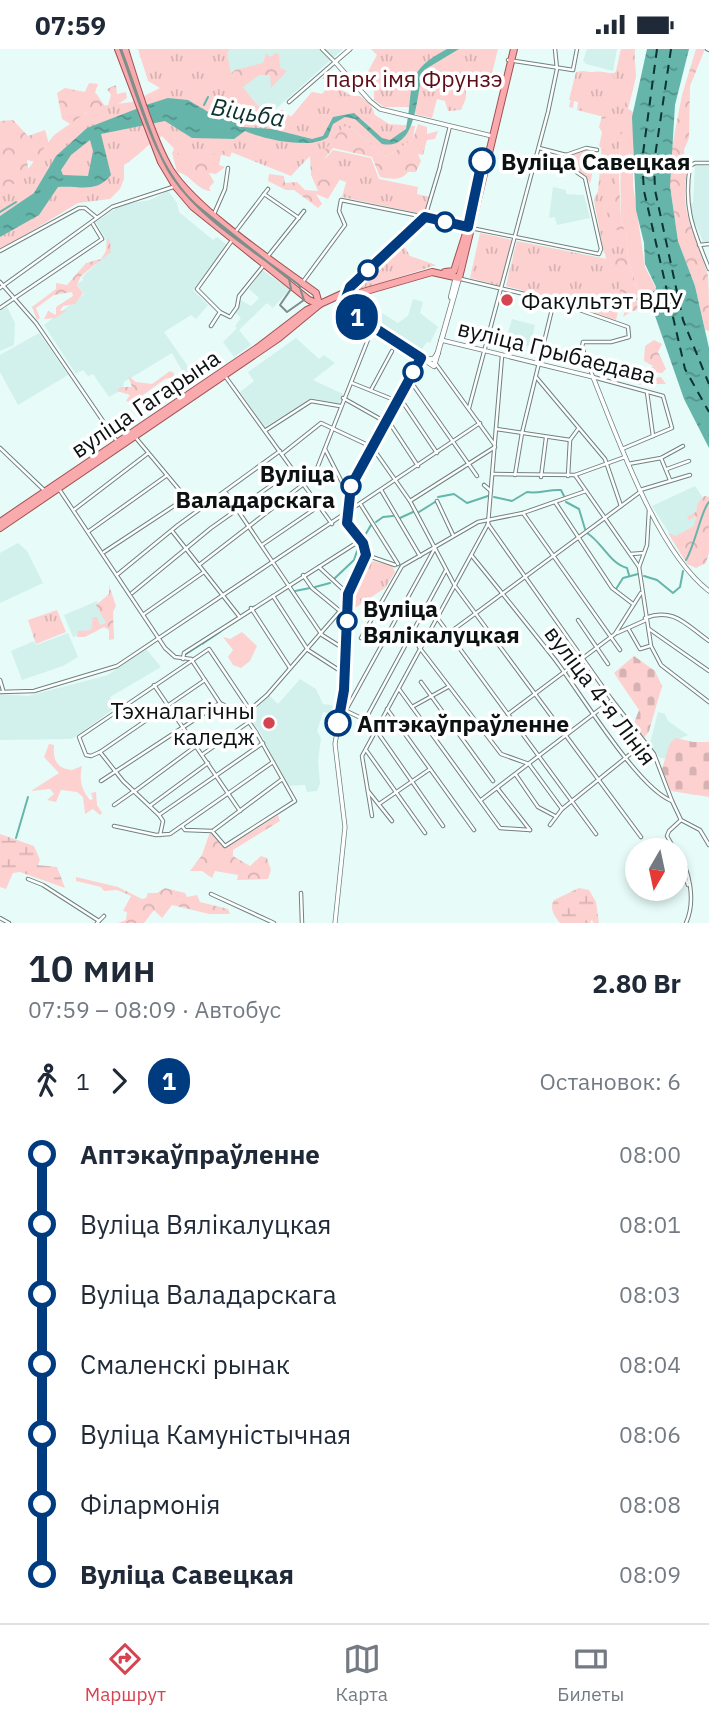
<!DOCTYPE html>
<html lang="ru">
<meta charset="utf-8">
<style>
body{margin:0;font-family:"IBM Plex Sans",sans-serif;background:#f2f2f3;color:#1f2937;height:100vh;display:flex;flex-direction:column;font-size:26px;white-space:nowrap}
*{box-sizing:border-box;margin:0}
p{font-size:23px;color:#747a83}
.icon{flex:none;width:38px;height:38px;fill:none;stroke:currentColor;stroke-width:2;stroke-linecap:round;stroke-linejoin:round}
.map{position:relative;height:874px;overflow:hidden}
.details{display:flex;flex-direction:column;background:#fff;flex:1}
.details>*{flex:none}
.badge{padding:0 14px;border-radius:23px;font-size:24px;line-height:46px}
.needle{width:46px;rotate:189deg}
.controls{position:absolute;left:625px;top:789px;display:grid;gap:14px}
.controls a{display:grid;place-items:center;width:63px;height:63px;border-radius:50%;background:#fff;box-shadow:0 4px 10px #0003;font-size:35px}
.map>.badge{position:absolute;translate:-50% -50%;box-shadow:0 0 0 4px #fff}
.legs{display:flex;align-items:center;gap:10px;height:77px;padding:0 28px;font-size:23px}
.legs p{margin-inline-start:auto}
.headline{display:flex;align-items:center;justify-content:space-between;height:119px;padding:0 28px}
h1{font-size:38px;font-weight:600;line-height:52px}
ul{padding:0 28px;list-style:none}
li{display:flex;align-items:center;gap:24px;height:70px;font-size:26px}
li i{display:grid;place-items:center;width:10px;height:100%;margin:0 9px;background:currentColor}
li i::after{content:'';width:18px;height:18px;margin:-9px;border:5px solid;border-radius:50%;background:#fff}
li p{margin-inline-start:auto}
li:first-child i{background:linear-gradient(#0000 50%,currentColor 0)}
li:last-child i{background:linear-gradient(currentColor 50%,#0000 0)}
.status{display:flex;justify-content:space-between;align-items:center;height:49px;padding:0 35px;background:#fff;direction:ltr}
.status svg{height:19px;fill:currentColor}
.dock{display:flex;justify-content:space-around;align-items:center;height:98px;border-top:2px solid #e0e1e3;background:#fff;font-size:19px;color:#747a83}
.dock a{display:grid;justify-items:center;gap:4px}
.dock .on{color:#d54451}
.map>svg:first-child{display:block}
.built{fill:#d2f0ec}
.grass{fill:#fcd1d0}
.forest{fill:url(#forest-crowns)}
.wetland{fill:url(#wetland-marsh)}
.cemetery{fill:url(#cemetery-stones)}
.park{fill:url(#park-tufts)}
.water{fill:url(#water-ripples);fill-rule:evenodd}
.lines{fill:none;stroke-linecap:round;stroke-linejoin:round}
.stream{stroke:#65b5ab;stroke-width:2}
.ferry{stroke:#0b332f;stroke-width:2;stroke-dasharray:9 7;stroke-linecap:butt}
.minor-casing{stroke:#6f827f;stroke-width:4.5}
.tertiary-casing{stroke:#6f827f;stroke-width:5}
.secondary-casing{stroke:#6f827f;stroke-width:6}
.primary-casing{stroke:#a35053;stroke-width:8}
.minor{stroke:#fff;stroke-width:2.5}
.tertiary{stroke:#fff;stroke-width:3.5}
.secondary{stroke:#fff;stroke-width:4.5}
.primary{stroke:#f9aaad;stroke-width:6}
.tram{stroke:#7f8d8b;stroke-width:2}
.line-1-casing{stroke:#fff;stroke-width:16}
.line-1{stroke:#003b80;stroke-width:10}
.stop-1-dot{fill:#fff;stroke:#003b80;stroke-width:3.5}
.poi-dot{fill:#d54451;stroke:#fff;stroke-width:2.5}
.labels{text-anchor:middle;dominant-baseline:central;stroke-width:7;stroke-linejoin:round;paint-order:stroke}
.park-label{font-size:23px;fill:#5c0d18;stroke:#fff}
.stop-label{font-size:23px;font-weight:bold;fill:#0b1211;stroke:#fff;text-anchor:start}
.poi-label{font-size:23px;fill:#0b1211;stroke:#fff;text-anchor:start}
.street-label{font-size:23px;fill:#0b1211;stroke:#fff}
.water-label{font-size:24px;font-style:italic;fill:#0b332f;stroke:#fff}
</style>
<div class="status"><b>07:59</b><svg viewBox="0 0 49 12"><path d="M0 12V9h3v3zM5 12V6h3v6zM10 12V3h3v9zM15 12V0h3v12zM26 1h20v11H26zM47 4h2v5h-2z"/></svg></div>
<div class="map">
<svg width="709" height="874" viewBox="0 0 709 874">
<defs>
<pattern id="forest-crowns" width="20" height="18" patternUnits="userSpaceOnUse" patternTransform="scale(1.75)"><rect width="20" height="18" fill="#fcd1d0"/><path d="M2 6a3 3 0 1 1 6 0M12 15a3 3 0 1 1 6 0" fill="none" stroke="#d7b2b2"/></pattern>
<pattern id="wetland-marsh" width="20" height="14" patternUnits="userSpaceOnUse" patternTransform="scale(1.75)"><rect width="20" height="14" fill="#fcd1d0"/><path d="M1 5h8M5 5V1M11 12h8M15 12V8" fill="none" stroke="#d7b2b2"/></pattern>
<pattern id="cemetery-stones" width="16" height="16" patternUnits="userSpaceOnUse" patternTransform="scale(1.75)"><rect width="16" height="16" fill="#fcd1d0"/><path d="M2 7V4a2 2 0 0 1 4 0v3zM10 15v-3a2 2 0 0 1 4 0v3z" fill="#d7b2b2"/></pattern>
<pattern id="park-tufts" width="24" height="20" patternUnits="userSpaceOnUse" patternTransform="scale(1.75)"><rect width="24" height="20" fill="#fcd1d0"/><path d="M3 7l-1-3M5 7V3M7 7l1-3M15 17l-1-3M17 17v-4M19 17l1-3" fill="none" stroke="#d7b2b2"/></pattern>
<pattern id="water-ripples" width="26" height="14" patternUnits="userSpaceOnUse" patternTransform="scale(1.75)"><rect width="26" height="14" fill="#65b5ab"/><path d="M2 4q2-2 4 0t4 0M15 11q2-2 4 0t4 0" fill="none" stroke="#51928a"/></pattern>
</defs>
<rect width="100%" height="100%" fill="#e7fcf9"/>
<g class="built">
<polygon points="230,0 343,0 267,68 231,24 226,3"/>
<polygon points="587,0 617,0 613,22 586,15 583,12"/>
<polygon points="695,116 709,117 709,193 703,193 696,176 692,176 690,154 693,154"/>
<polygon points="553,138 566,141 566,145 584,146 590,169 557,176 555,168 549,169"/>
<polygon points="168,142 177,154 179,163 213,191 217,188 227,196 193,241 208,256 196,270 191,266 164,283 191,322 200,321 187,330 172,304 124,333 123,340 109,348 93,325 88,327 83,321 76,325 44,276 84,245 77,235 83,231 82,228 110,203 110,198 96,173 121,156 150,151"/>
<polygon points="262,221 290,240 273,259 267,254 239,281 251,296 234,308 223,293 237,279 235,277 241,269 235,263 240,251 251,257 259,249 249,240"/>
<polygon points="413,250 423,253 420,264 438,278 430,294 427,293 419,304 358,265 365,255 369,256 398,274 408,267"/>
<polygon points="7,258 15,274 14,296 0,302 0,262"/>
<polygon points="512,270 535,276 530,298 501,290 502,283 508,284"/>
<polygon points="39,284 68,326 18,356 0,323 0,306"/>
<polygon points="296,289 319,310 324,306 335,314 313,331 343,345 339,356 311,349 265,378 240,343 254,332 248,323"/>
<polygon points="695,437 703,449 697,459 694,482 681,503 652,457"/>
<polygon points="18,494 27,502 43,534 0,554 0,504"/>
<polygon points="97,552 106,575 73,588 64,566"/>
<polygon points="68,584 78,608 63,617 22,631 11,602 34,592 36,596"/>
<polygon points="146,600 161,618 110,648 115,659 72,690 0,691 0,645 28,647 108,626"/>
<polygon points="300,630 316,640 323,655 338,657 336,665 323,663 317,682 321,689 318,712 320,734 317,742 307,743 305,736 288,737 260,683 248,667 269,646 278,655"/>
<polygon points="658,663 665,665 668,672 688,686 670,694 667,710 660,709 650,695"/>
</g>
<g class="grass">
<polygon points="627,59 633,63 633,136 645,218 657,241 655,258 644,260 627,208 628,191 621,171 620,93"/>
<polygon points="242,583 257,597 250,612 241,619 233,616 228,608 233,601 223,588 230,590"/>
<path d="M49 695 54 696C53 711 56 719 72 721L82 717C79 730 81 740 90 751L93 750 91 744 96 743 97 756 102 764 100 766 93 760 85 765 83 748 77 743 61 741 56 753 47 751 54 745 50 740 31 742 59 724 44 708Z"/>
</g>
<g class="forest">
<path d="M621 0H635C634 10 636 19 636 28L620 93 619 128 621 171 628 191 627 208 644 260 632 262 623 268 628 253 623 247 607 257 570 252 591 259 618 263 616 271 547 247 549 236 529 243 507 237 509 221 516 210 513 206 517 193 606 210 594 150 598 142 603 85 599 78 602 67 574 51 573 59 569 58C573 44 577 26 594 23 602 21 609 26 617 23Z"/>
<path d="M696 0H705L690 37 689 89 684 101 685 117 688 121C677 161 698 190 708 227 709 243 709 265 709 282L705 281 695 237 678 192 670 137V108L682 46Z"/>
<path d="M275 4 279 5 280 19 287 22 271 39 270 26H259L243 38C254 52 263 70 282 61L291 68 312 43 322 45 331 35 322 29 335 24 342 27V41C352 48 361 48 371 56L369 67 273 76 227 28 235 21 263 14 266 5 271 8Z"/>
<polygon points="89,34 98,35 95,43 107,60 111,46 107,40 116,36 117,45 126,43 127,49 114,58 118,65 97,70 88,63 84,64 92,70 80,81 62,70 57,44 65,39 85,43"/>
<polygon points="13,71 28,87 45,81 49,95 35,113 27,111 29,127 0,152 0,72"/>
<path d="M418 75 427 78V85L438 82 435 90 427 91 423 106 418 105 421 112 416 123H408C401 132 391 130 380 128L372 108 333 99 325 109 324 118 340 130 328 150 316 145 322 155 318 159 294 141H286L268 132 269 125 284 127 285 134 297 133 305 141 318 142 311 126 310 107 328 96 344 76 353 80 386 108 413 90Z"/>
<path d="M175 98 207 104 233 99 230 108 221 106 219 116 225 118 216 125 209 124 214 133 209 139 211 142C196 141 191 125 177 123L172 104Z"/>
<polygon points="587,100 597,102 590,135 586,127 564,122 569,115 568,106"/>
<polygon points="107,190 110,192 111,203 81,227 77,236 83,244 75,255 63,257 60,262 67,261 55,269 44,270 48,262 56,266 56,258 73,247 72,243 54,246 36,259 40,269 37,271 32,258 56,240 56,234 67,236 86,214 101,210 106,202"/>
<polygon points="654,291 662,295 658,303 666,320 662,324 653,323 651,329 661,328 666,335 652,335 645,331 640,336 637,334 642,323 647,324 653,317 644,312 645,297"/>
<polygon points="170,322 174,324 174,328 165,330 132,354 126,352 130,346 117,342 120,338 132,338 128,327 136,333 152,335"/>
<polygon points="704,447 709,448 709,503 706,514 696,519 687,515 668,484 676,487 694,477 696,467 689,471 687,468 696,463 698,454"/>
<polygon points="109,536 116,557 113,563 114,590 109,591 109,581 104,578 85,588 77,588 78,582 91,581 93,568 97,568 100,576 106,574 96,556 109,545"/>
<polygon points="278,766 280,772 233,801 233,807 250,817 261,807 267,809 271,821 268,830 237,831 238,826 215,822 212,829 202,822 190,822 202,806 210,783 226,799"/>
<polygon points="76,828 118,838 142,850 146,849 148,844 157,844 165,839 185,844 187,848 197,846 200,853 228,860 230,865 209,865 172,856 162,869 154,861 144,874 118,874 126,871 127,863 123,862 131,847 117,841 104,842 101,838 76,832"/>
</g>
<g class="wetland">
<polygon points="0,785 34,797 40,811 38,816 57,818 65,839 20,823 13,824 6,840 0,838"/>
<path d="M579 839 589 841 596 853 599 874H593L592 870 590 874H560C554 867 549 859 554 851Z"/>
</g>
<g class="cemetery">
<polygon points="634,607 655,622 662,637 649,682 644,689 634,674 639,661 614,624"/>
<polygon points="676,689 693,693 709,693 709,748 671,742 662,720 670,694"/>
</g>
<g class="park">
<path d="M138 0H230L227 4 231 24 267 68 282 61 291 68 312 43 322 45 329 40 330 35 323 29 330 24 341 34V41L350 47H360L371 56 375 66 389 75 415 77 413 90 386 108 353 80 344 77 321 106 310 107 291 127 226 101 197 110 180 106 162 87C147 95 139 107 124 116V130L120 140 110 150 78 154 0 201V142L19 132 54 86 94 58 132 53 160 39 148 32Z"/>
<polygon points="371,0 498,0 491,28 479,23 465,26 466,49 461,61 448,62 445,52 437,50 432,69 415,65 415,58 384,58 374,51 374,42 365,28 377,6"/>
<path d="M621 0H634L620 86 615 140 608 150 607 169C617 183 630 188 625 208L604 204 594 152 600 139 603 101 599 97Z"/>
<polygon points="583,22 613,26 604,68 577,61 578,53 569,51 576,23"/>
<polygon points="333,101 371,109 379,130 418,138 417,145 430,148 426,162 422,165 342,148 346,133 320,124 323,112"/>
<polygon points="480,184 512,191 501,237 470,229"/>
<polygon points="401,192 410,207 436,216 355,243 353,240"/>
<polygon points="517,192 606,210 620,226 620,243 604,255 571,249 563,252 506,237"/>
<path d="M373 512 392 517 395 523 385 539 349 563C348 544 355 522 373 512Z"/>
<polygon points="57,561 66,583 36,595 28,571"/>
</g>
<g class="water">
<path d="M447 0H459L424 21C415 44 419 102 382 95L355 70 345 68 333 75 328 88C312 101 262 90 245 82L234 90 192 89 165 72 101 85 111 126C96 145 79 136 58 138L39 166 0 188V167L34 144 56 107 87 79 149 55 168 49 188 51 215 67 240 73 243 78 272 80 312 90 323 87 333 68 354 64 382 89 390 91 406 80C415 37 402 24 447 0ZM90 91 93 102 88 127 63 126 61 121 71 106Z"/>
<polygon points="647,0 689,0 675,56 670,137 678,192 695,237 709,299 709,399 684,350 654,264 656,238 645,215 644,194 636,161 632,68"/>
</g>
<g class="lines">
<g class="stream">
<polyline points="204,56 208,48"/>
<polyline points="0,163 16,153"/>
<polyline points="637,250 658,241"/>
<polyline points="571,251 607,259 618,255"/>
<polyline points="438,448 454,445 467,454 488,447"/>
<path d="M494 448 512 452 527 443C539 445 549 440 561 441L564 447"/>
<polyline points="566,453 579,460 585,480"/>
<polyline points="419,463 435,453"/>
<polyline points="400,469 413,463"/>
<polyline points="376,473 383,468 393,467"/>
<path d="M587 484C602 493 610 515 627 519L629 526"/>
<polyline points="364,488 371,476"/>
<path d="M686 511C695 496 702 459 709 453"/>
<polyline points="644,527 657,531 673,544 680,538 683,522"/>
<polyline points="334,530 354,511 360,493"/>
<polyline points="315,538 330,534"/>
<polyline points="616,540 623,529 638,525"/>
<polyline points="295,542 310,539"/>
<polyline points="202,595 220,583"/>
<polyline points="186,605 200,596"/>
<polyline points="16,789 28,748"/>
</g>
<g class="ferry">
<polyline points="657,0 642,112 644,142 685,320 709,363"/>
<polyline points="671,0 654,114 655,141 683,271 709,335"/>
</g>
<defs>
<g id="minor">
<polyline points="707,0 709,1"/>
<polyline points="508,11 573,21 577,0"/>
<polyline points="289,53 335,13 322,0"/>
<polyline points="539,99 566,106"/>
<polyline points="566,106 586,99 597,101"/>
<path d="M709 114H695L690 117C683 160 694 182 709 220"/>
<polyline points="440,117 450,77"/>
<polyline points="264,145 299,169"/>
<polyline points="214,165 225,140 228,119"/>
<polyline points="471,179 599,205 601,200 585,129 569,118 566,106"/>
<polyline points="236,182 268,140"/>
<polyline points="699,196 709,195"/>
<polyline points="0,202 79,159 85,159 96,168"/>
<polyline points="268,207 304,162"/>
<polyline points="461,230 554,252 628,278 629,288 611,293 583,293 582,298 593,328 663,347 672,379 622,400"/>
<polyline points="0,233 36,274 116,391"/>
<polyline points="302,234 345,176 339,162 341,151 425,168 440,118"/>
<polyline points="0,239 112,158 173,138"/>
<polyline points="0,259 102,190 93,175"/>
<polyline points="220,263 197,240 233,190"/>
<polyline points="211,277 220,263 230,268 237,258 239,247 264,216"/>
<polyline points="436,315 494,395"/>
<polyline points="225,327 332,475"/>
<polyline points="536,328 605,410 621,457"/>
<polyline points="409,330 477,427"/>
<polyline points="352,334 397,352"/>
<polyline points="371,341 392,302"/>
<polyline points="647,343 653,387"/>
<polyline points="343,349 391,376 418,417"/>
<polyline points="400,349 437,404"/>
<polyline points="469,359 548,63 557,20 555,0"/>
<polyline points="496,380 570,391"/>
<polyline points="266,381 311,352 340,357"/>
<polyline points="136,389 197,462"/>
<polyline points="0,399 43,440"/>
<polyline points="325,400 348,445"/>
<polyline points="282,405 321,374 372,398 410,452 455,537 641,788"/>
<polyline points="661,409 670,431"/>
<polyline points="628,415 661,409 683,397"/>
<polyline points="667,420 689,412"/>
<polyline points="493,425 575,426 625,408"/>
<polyline points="515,426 522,384 554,252"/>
<polyline points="575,426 639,518"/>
<polyline points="568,427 570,391 578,380"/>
<polyline points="541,428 546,389"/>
<polyline points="484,436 491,442"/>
<polyline points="59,440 165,599 175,608 191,610"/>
<polyline points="381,441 420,507"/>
<polyline points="640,441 690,426"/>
<polyline points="226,444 322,586 346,601"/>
<polyline points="410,452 495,398"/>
<polyline points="437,452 453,486"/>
<polyline points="555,453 612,539 633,555"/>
<polyline points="361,456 398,515"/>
<polyline points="75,460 147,405"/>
<polyline points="649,461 647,496 639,518 651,597 661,616 709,653"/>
<polyline points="523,464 620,601"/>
<polyline points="488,475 612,651 654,705 672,752"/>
<polyline points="89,482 166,427"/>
<polyline points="172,482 239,567"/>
<polyline points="262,496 319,457"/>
<polyline points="104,503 186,449"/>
<polyline points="631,505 644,504"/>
<polyline points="366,506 395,516"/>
<path d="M472 507C499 540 526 574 553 608 579 641 637 739 672 752L681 771 700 781 709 796"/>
<polyline points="199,516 314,427 373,278"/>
<polyline points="319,518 348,545"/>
<polyline points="118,525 178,476 280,402"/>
<polyline points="303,526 312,539 340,562"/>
<polyline points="132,544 211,479 293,421"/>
<polyline points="273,547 308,601 345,625"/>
<polyline points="251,559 290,619"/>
<polyline points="144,565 204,523"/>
<path d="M645 569C674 558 686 576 709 592"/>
<polyline points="438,570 596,785"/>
<polyline points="578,571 608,615"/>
<polyline points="628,579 640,600 650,597"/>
<polyline points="649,580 709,622"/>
<polyline points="449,584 640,443"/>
<polyline points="617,584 646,571"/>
<polyline points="361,589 402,517 478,473 523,464 586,442"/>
<polyline points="419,598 501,705 529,715 562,760"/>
<polyline points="183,610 184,604 361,491"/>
<polyline points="0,631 3,641"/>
<polyline points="205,631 100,703 91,707 86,706 79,688 209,600 250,661"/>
<polyline points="421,633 493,732"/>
<polyline points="154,636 240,762"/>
<polyline points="399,640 500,779 530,781"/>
<polyline points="0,643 34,642 117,617 480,374"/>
<polyline points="412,658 448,638"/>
<polyline points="342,660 378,677"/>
<polyline points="387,660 474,781"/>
<polyline points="346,661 435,499"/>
<polyline points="508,665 615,585 641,544"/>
<polyline points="244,666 267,646 340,562 347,559"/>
<polyline points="365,671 446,521"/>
<polyline points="376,681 443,777"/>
<polyline points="366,701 425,784"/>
<polyline points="100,703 123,732 159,766 163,772 160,786"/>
<polyline points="203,705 249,673"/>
<polyline points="516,726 538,758 555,767"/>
<polyline points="101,732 220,654"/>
<polyline points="498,740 530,781"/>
<polyline points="135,742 196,697"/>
<polyline points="368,742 392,772"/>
<polyline points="481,751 612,651"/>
<polyline points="379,755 430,720"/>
<polyline points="114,756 134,742"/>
<polyline points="151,756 208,714"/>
<polyline points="159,766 263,694"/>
<polyline points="372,767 362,707 488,475 502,307"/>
<polyline points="550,776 562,760 644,694"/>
<polyline points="114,777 156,786 170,785 273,713"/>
<polyline points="182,777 185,781 212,782 225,797 295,752 256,683 244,666 220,654 191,610"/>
<polyline points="214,781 281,731"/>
<polyline points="675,801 667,787 669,782 681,771"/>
<path d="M676 802C690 820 696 852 686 874"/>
<polyline points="677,806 688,836"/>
<polyline points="28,830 43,836 99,872"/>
<polyline points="301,844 302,874"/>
<polyline points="211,845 274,874"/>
<polyline points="0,869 9,874"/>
<polyline points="97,874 104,867"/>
</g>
<g id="tertiary">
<polyline points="350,0 335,13 370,52 380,60 492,87"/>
<path d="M441 291 593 328C618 390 657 502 709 542"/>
<polyline points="335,874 345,778 335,695 344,641 348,545 366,506 363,494 347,474 351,437 421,309"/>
</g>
<g id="secondary">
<polyline points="451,248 456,228"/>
<polyline points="343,257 434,317 459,229"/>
<polyline points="427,310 434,310 438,304"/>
</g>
<g id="primary">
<polyline points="118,0 161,113 176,138 193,158 309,251 319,255"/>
<path d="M125 0C136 35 152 89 170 120 195 160 276 215 316 244L319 255"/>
<polyline points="445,223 454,222 468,178"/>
<polyline points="356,245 432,223 459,229 514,0"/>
<polyline points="343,257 357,245"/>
<polyline points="0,473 260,297 307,261 346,243 425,168 471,179"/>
<polyline points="0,479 279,289 319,256"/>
</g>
</defs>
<use href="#minor" class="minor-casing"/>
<use href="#tertiary" class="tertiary-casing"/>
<use href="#secondary" class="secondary-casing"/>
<use href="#primary" class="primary-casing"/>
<use href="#minor" class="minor"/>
<use href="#tertiary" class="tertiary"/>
<use href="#secondary" class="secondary"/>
<use href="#primary" class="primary"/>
<path class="tram" d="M120 0C140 53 154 115 195 155L289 230 291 240 280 256 287 263 304 251 299 236C258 204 203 173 173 129 153 100 135 35 121 0"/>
</g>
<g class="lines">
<defs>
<polyline id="line-1" points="338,674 344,641 348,545 366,506 363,494 347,474 351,437 421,309 350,263 343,257 350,238 425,168 468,178 482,112"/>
</defs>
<use href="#line-1" class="line-1-casing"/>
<use href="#line-1" class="line-1"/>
</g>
<g class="stop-1-dot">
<circle cx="482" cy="112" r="12"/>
<circle cx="445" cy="173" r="9"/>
<circle cx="368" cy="221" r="9"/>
<circle cx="413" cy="323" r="9"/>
<circle cx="351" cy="437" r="9"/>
<circle cx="347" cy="572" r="9"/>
<circle cx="338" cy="674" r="12"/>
</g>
<g class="poi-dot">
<circle cx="507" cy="251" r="7"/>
<circle cx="269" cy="674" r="7"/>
</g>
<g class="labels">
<g class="park-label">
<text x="414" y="29">парк імя Фрунзэ</text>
</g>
<g class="stop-label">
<text x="501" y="112">Вуліца Савецкая</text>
<text x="335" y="424" text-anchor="end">Вуліца<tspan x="335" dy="26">Валадарскага</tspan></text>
<text x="363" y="559">Вуліца<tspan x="363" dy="26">Вялікалуцкая</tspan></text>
<text x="357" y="674">Аптэкаўпраўленне</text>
</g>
<g class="poi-label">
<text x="521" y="251">Факультэт ВДУ</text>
<text x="255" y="661" text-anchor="end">Тэхналагічны<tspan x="255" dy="26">каледж</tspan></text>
</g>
<g class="street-label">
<text transform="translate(557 302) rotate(14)">вуліца Грыбаедава</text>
<text transform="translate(145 354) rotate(-34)">вуліца Гагарына</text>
<text transform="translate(601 646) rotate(53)">вуліца 4-я Лінія</text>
</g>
<g class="water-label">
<text transform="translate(248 63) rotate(10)">Віцьба</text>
</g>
</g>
</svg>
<div class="controls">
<a><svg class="needle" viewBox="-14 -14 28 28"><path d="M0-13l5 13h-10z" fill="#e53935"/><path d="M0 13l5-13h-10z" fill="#747a83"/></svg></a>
</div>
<b class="badge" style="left:357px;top:268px;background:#003b80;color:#fff">1</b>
</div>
<section class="details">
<div class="headline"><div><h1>10 мин</h1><p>07:59 – 08:09 · Автобус</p></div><b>2.80 Br</b></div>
<div class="legs"><svg class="icon" aria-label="walk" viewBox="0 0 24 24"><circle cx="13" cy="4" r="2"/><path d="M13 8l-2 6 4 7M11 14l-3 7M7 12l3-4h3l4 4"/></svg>1<svg class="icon" aria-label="forward" viewBox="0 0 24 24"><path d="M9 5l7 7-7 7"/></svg><b class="badge" style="background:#003b80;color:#fff">1</b><p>Остановок: 6</p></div>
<ul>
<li><i style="color:#003b80"></i><b>Аптэкаўпраўленне</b><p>08:00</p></li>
<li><i style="color:#003b80"></i><span>Вуліца Вялікалуцкая</span><p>08:01</p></li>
<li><i style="color:#003b80"></i><span>Вуліца Валадарскага</span><p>08:03</p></li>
<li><i style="color:#003b80"></i><span>Смаленскі рынак</span><p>08:04</p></li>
<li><i style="color:#003b80"></i><span>Вуліца Камуністычная</span><p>08:06</p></li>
<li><i style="color:#003b80"></i><span>Філармонія</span><p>08:08</p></li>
<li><i style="color:#003b80"></i><b>Вуліца Савецкая</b><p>08:09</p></li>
</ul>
</section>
<nav class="dock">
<a class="on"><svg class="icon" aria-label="directions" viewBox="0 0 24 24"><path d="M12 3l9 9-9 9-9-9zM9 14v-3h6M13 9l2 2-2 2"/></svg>Маршрут</a>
<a><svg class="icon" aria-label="map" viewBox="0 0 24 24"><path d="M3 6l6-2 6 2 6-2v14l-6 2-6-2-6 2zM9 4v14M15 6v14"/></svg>Карта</a>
<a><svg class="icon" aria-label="tickets" viewBox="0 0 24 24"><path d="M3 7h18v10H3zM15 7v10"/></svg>Билеты</a>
</nav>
